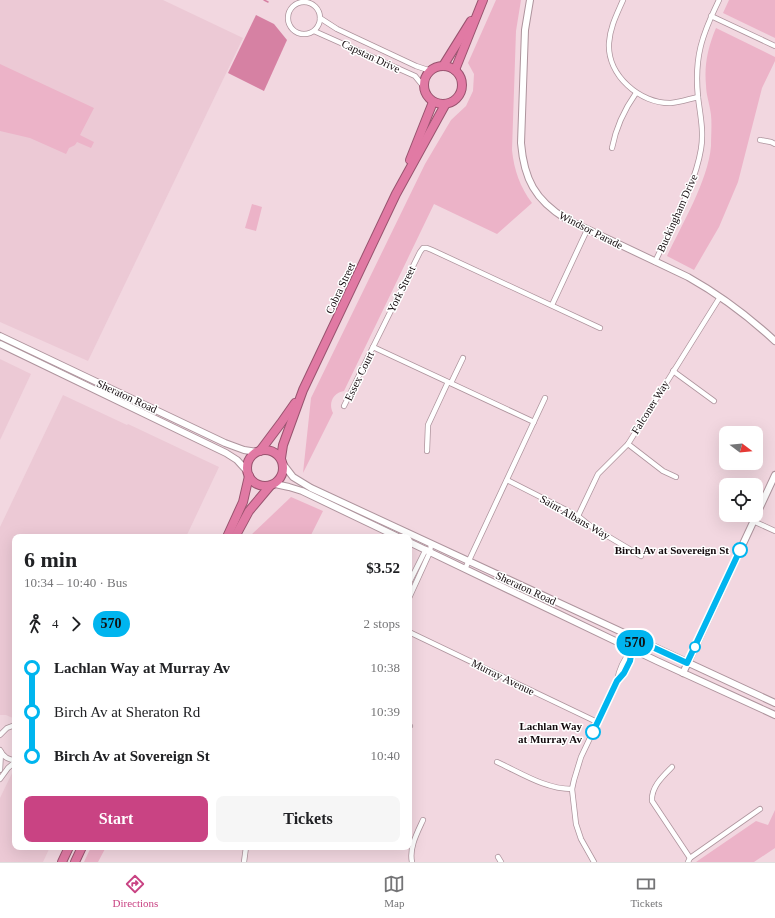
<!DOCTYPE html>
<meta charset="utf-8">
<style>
body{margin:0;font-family:"Times New Roman",serif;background:#f6f6f6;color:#202124;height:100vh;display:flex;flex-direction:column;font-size:15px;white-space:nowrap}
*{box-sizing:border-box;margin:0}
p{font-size:13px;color:#757577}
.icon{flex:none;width:22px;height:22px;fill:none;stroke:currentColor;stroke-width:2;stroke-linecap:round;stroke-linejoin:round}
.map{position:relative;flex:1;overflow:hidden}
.details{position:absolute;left:12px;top:534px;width:400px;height:316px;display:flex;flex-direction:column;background:#fff;border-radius:8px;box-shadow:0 4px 16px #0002}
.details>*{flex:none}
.badge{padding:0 8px;border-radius:13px;font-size:14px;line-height:26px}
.needle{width:26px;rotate:106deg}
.tools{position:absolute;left:719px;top:426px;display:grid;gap:8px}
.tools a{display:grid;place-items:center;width:44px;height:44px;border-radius:8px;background:#fff;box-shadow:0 4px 16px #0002;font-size:20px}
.map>.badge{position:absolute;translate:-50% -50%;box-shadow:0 0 0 2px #fff}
.legs{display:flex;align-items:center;gap:6px;height:44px;padding:0 12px;font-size:13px}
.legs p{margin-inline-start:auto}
.head{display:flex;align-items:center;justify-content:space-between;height:68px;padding:0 12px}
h1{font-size:22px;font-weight:600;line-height:30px}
.button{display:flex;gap:8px;margin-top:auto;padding:8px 12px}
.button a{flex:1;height:46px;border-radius:8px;background:#c94383;color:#fff;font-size:16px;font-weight:600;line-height:46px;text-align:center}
.button a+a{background:#f6f6f6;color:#202124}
ul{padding:0 12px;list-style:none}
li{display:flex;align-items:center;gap:14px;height:44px;font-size:15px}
li i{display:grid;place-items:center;width:6px;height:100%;margin:0 5px;background:currentColor}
li i::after{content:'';width:10px;height:10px;margin:-5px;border:3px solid;border-radius:50%;background:#fff}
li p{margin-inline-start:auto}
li:first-child i{background:linear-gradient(#0000 50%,currentColor 0)}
li:last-child i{background:linear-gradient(currentColor 50%,#0000 0)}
.menu{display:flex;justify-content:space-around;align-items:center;height:56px;border-top:1px solid #e0e0e0;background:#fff;font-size:11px;color:#757577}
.menu a{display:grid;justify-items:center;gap:2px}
.menu .on{color:#c94383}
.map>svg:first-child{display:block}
.built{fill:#ecc9d5}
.green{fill:#ecb3c8}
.water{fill:#d681a3}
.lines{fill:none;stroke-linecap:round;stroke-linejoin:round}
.stream{stroke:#d681a3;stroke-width:1.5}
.street-casing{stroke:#ae949d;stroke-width:6}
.secondary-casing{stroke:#ae949d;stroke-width:8}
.highway-casing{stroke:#99536f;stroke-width:10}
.street{stroke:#fff;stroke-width:4.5}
.secondary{stroke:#fff;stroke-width:6}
.highway{stroke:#e17aa4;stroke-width:8}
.line-1-casing{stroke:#fff;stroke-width:9}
.line-1{stroke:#00b5ef;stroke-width:6}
.stop-1-dot{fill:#fff;stroke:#00b5ef;stroke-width:2}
.labels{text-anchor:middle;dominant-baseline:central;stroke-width:3;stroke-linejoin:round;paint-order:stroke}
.street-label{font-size:11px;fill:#130a0d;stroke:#fff}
.stop-label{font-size:11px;font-weight:bold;fill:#130a0d;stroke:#fff;text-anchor:end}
</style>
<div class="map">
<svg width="775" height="862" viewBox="0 0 775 862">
<rect width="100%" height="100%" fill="#f2d7e0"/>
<g class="built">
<polygon points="0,0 163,0 243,38 88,361 0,322"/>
<polygon points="0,359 31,374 0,440"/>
<polygon points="63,395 127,425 128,424 219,467 186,537 15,537 15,719 6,715 0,715 0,527"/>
<polygon points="15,767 15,847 50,847 43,862 0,862 0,798"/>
</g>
<g class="green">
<path d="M496 0H521L516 31 512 150C514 170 520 187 532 203L497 234 434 204 344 391C333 393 328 403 333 413L303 473 311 398 425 164 451 120 466 106 473 91 474 74 468 63Z"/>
<polygon points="729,0 775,0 775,38 723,13"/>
<path d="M716 28 775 57V61L762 88 738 182 719 227 694 270 667 256C682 224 708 181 711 146 711 136 712 125 711 115 710 105 706 95 706 85 704 65 708 47 716 28Z"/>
<polygon points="0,64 94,108 80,135 94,142 91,148 77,142 75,145 69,148 66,154 30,138 0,131"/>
<polygon points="252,204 262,207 256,231 245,228"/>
<polygon points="291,497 323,511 310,537 249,537"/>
<polygon points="775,810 775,848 754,862 696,862 756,821 768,825"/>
<polygon points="91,847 106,847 98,862 84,862"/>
</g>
<polygon class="water" points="256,15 274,24 287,40 264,91 228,73"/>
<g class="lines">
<polyline class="stream" points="264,0 268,2"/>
<defs>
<g id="street">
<path d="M623 0C617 14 610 27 609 43 607 75 640 104 671 103 680 102 689 99 698 97"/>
<circle cx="304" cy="18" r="16"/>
<polyline points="711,16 775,46"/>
<polyline points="320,18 337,29 416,66 431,71"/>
<polyline points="314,31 415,76 424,87"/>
<polyline points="760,140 771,142 775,144"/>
<path d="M612 148C616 127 624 110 636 93"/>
<path d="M655 262C671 227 695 186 701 149 704 131 700 114 698 97 694 57 702 35 719 0"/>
<polyline points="552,305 587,230"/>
<polyline points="673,371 714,401"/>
<polyline points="451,383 463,358"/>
<polyline points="344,406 373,347"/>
<polyline points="534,422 373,347 420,252 423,248 427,248 432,250 600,328"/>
<polyline points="628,444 663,471 676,477"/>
<polyline points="427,451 428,425 448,382"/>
<polyline points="507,480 578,516 589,525 641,556"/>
<polyline points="578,516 598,474 628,444 720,297"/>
<polyline points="753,521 775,531"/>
<polyline points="465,569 545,398"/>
<polyline points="409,583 426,549"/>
<polyline points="409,598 430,552 431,544"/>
<polyline points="409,632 597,722"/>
<path d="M617 681C619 668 624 659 632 649"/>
<polyline points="409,725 410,726"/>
<polyline points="0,735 7,728 15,725"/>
<path d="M0 750C3 756 8 760 15 760"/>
<path d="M497 762C521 773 545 789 572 789"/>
<path d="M672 767C663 776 651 787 652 801L690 858"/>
<polyline points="0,770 1,752"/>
<polyline points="0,779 8,768 15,762"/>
<polyline points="498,857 501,862"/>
<polyline points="244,862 246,847"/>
<path d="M412 862C409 848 417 833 423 820"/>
<path d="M594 862 581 839 576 824 572 789 574 780 581 757 617 681C631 666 629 657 637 640"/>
<polyline points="688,862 690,858 760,809"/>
</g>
<g id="secondary">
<path d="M530 0 525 30 521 143C524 179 535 200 566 219L688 277C720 295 748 316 775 341"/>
<polyline points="0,336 225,443 244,450 257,452"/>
<polyline points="0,344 226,453 237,460 247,471"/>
<polyline points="283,464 293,477 311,488 775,703"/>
<polyline points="275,484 289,487 302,491 398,537"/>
<polyline points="409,542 657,661 775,715"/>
<polyline points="683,673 775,475"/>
</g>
<g id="highway">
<circle cx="443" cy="85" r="19"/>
<polyline points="443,66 471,21"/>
<polyline points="455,70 483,0"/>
<polyline points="410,160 433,102"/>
<circle cx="265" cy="468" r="18"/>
<polyline points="260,451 281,423 295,403"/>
<polyline points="281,458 283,445 303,390 396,194 445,105"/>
<polyline points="227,537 243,502 249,476"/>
<polyline points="235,537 249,511 270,486"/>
<polyline points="62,862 69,847"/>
<polyline points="75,862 82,847"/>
</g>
</defs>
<use href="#street" class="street-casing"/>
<use href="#secondary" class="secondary-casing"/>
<use href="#highway" class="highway-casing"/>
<use href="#street" class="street"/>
<use href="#secondary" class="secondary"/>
<use href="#highway" class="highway"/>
</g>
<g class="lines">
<defs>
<polyline id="line-1" points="593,732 617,681 624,673 630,661 632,649 637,640 687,663 740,550"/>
</defs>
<use href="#line-1" class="line-1-casing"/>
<use href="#line-1" class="line-1"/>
</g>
<g class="stop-1-dot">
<circle cx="740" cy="550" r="7"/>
<circle cx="695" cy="647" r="5"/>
<circle cx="593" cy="732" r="7"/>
</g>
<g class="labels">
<g class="street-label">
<text transform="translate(371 56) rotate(25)">Capstan Drive</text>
<text transform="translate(677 213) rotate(-66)">Buckingham Drive</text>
<text transform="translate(591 230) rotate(27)">Windsor Parade</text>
<text transform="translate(340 288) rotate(-65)">Cobra Street</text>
<text transform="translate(401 289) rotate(-64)">York Street</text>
<text transform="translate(359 376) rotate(-64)">Essex Court</text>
<text transform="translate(127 396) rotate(25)">Sheraton Road</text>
<text transform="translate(650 407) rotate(-58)">Falconer Way</text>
<text transform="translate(575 517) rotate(30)">Saint Albans Way</text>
<text transform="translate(526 588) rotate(25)">Sheraton Road</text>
<text transform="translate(503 677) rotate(26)">Murray Avenue</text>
</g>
<g class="stop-label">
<text x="729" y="550">Birch Av at Sovereign St</text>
<text x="582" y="726">Lachlan Way<tspan x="582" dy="13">at Murray Av</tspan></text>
</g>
</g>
</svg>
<div class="tools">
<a><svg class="needle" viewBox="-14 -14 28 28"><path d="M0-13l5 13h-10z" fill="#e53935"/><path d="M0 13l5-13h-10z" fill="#757577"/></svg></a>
<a><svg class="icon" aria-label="locate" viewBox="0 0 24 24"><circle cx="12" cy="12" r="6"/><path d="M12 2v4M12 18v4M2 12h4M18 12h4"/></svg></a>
</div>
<b class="badge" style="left:635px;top:643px;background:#00b5ef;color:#111">570</b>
<section class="details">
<div class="head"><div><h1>6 min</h1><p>10:34 – 10:40 · Bus</p></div><b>$3.52</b></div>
<div class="legs"><svg class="icon" aria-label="walk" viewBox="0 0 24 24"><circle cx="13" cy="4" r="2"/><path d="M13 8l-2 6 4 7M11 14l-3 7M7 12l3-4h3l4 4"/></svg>4<svg class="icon" aria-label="forward" viewBox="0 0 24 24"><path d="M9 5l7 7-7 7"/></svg><b class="badge" style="background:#00b5ef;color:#111">570</b><p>2 stops</p></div>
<ul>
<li><i style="color:#00b5ef"></i><b>Lachlan Way at Murray Av</b><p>10:38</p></li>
<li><i style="color:#00b5ef"></i><span>Birch Av at Sheraton Rd</span><p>10:39</p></li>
<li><i style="color:#00b5ef"></i><b>Birch Av at Sovereign St</b><p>10:40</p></li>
</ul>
<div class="button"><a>Start</a><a>Tickets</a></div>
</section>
</div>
<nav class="menu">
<a class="on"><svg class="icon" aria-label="directions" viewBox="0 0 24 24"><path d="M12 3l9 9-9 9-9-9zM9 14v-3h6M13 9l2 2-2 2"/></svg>Directions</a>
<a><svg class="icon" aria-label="map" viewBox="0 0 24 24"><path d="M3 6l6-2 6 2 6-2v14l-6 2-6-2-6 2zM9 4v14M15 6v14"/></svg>Map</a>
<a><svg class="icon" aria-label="tickets" viewBox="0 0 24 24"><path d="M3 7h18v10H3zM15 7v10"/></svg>Tickets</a>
</nav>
